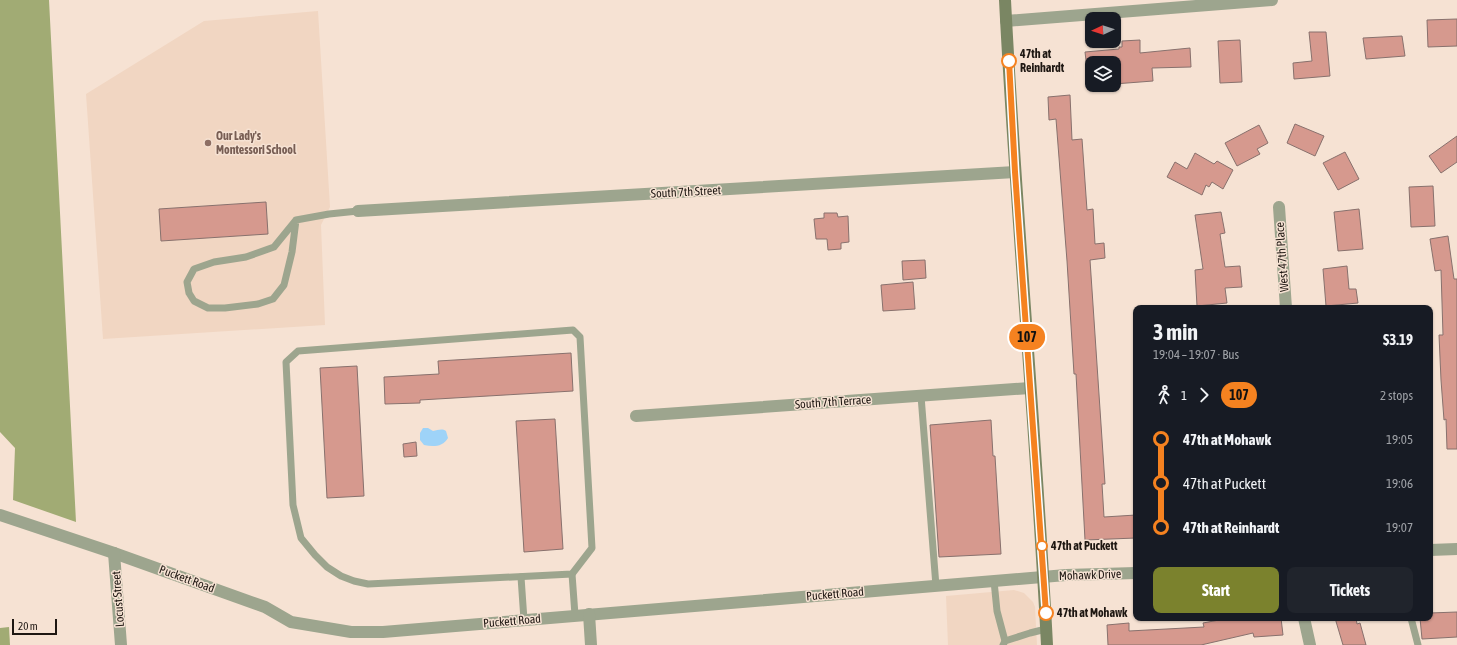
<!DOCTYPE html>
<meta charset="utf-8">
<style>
body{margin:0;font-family:"Asap Condensed",sans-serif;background:#20242c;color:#f1f3f6;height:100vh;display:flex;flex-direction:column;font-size:15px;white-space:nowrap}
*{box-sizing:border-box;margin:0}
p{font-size:13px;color:#9ea1a6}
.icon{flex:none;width:22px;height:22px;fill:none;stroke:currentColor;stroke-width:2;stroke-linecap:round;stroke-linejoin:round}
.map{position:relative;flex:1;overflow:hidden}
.panel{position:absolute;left:1133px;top:305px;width:300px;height:316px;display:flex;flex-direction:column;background:#171b24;border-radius:8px;box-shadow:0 1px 3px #0004}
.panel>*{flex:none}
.badge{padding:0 8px;border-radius:13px;font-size:14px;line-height:26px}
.needle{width:26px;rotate:266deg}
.tools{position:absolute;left:1085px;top:12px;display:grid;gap:8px}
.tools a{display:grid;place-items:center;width:36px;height:36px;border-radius:8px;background:#171b24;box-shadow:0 1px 3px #0004;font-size:20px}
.scale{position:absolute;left:12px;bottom:10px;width:45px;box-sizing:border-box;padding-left:4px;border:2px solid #1e1712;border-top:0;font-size:11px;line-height:14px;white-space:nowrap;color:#1e1712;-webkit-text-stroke:3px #f6e2d3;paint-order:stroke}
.map>.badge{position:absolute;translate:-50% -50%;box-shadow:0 0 0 2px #fff}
.legs{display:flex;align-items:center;gap:6px;height:44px;padding:0 20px;font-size:13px}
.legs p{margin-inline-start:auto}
.headline{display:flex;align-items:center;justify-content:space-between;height:68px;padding:0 20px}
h1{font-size:22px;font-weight:700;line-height:30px}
.cta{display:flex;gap:8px;margin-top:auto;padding:8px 20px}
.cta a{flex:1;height:46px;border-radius:8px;background:#7b822d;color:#fff;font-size:16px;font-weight:700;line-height:46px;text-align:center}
.cta a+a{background:#20242c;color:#f1f3f6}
ul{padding:0 20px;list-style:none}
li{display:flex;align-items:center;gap:14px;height:44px;font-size:15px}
li i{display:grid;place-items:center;width:6px;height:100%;margin:0 5px;background:currentColor}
li i::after{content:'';width:10px;height:10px;margin:-5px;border:3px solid;border-radius:50%;background:#171b24}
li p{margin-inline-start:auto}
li:first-child i{background:linear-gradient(#0000 50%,currentColor 0)}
li:last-child i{background:linear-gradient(currentColor 50%,#0000 0)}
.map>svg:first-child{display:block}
.built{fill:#f1d6c2}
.forest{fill:#a1ab74}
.water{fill:#9ed3f8}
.building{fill:#d6998e;stroke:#88716d}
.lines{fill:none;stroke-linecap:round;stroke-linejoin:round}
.lane{stroke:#9da58e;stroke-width:7}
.street{stroke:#9da58e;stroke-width:12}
.secondary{stroke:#7a8663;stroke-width:12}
.line-1-casing{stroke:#fff;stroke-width:9}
.line-1{stroke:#f58220;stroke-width:6}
.stop-1-dot{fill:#fff;stroke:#f58220;stroke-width:2}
.education-dot{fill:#8d6e63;stroke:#f6e2d3;stroke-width:1.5}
.labels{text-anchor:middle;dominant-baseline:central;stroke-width:3;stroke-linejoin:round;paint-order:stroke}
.stop-label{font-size:12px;font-weight:bold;fill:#1e1712;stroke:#f6e2d3;text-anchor:start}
.education-label{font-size:12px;font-weight:bold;fill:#785e54;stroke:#f6e2d3;text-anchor:start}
.street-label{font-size:12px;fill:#1e1712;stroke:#f6e2d3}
</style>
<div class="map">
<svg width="1457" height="645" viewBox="0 0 1457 645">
<rect width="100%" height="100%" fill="#f6e2d3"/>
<g class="built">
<polygon points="318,11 330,207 321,225 325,325 103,339 86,94 204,21"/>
<polygon points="1014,590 1024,593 1033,602 1035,607 1037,645 948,645 946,596"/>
</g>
<g class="forest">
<polygon points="0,0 49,0 76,522 13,500 15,448 0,432"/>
<polygon points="9,627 10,645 0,645 0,628"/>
</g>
<path class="water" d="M423 428H428L433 431C438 430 442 428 446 431L448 438C443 447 433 447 424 445L420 440V433Z"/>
<g class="building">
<polygon points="1457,19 1457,46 1428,47 1427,20"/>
<polygon points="1309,32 1326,32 1330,76 1294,79 1293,63 1312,61"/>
<polygon points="1402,36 1405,56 1366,59 1363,38"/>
<polygon points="1140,40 1140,53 1190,48 1191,67 1152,68 1153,81 1114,84 1114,63 1092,63 1092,85 1107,85 1089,86 1085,52 1119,49 1119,47 1122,47 1122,41"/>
<polygon points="1240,40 1242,82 1220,83 1218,41"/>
<polygon points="1070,95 1072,140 1082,139 1087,210 1093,209 1095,244 1104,243 1105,258 1090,260 1105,484 1102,484 1104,517 1136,515 1136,538 1085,540 1076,374 1074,374 1067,261 1056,119 1049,120 1048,97"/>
<polygon points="1295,124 1324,136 1315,156 1287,143"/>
<polygon points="1259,125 1268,143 1257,149 1260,154 1237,166 1225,143"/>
<polygon points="1457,136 1457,162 1441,173 1429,156"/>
<polygon points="1345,152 1359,179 1338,190 1323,163"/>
<polygon points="1195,153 1214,164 1217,161 1233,170 1223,189 1212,182 1209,187 1206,185 1202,195 1167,177 1175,162 1187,169"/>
<polygon points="1433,186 1435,226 1411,227 1409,187"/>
<polygon points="266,202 268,234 161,241 159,209"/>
<polygon points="1359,209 1363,249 1338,251 1334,212"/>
<polygon points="1221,212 1225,233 1220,234 1225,267 1240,266 1242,287 1225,288 1227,303 1197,306 1195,270 1203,269 1195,215"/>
<polygon points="824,213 837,213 838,217 848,216 849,242 841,243 841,249 828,250 827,239 816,239 814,219 824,218"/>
<polygon points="1448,236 1454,279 1457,279 1457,449 1447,449 1446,419 1444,420 1441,380 1439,335 1443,335 1441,270 1435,271 1430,239"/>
<polygon points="925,260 926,278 903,280 902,261"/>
<polygon points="1347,266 1349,289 1356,289 1358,303 1326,306 1323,269"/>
<polygon points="913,282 915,309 883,311 881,285"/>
<polygon points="571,353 573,391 420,400 420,403 385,404 384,377 439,374 438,361"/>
<polygon points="357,366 364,496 327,498 320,368"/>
<polygon points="555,419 563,549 524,552 516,421"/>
<polygon points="991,420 993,456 995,456 1001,554 939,557 930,425"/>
<polygon points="416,442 417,456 404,457 403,444"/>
<polygon points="1457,612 1457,637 1422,639 1420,618 1430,618 1430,613"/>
<polygon points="1219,618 1281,618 1283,635 1254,637 1253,633 1201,645 1108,645 1107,625 1129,623 1129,631 1204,627 1203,623 1219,620"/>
<polygon points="1335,618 1356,618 1357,624 1360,623 1366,645 1343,645"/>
</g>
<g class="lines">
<g class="lane">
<polyline points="296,220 292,252 284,285 273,299 258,304 225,308 208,308 194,301 189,293 187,282 194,269 214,262 246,257 274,247 296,220 329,214 358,211"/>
<polygon points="573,330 580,337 592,548 572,574 368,584 354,581 341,576 327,567 315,555 301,538 293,505 286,362 298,351"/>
<polyline points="921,396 936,586"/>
<polyline points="572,574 575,615"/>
<polyline points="521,577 524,620"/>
<polyline points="994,581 997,611 1005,641"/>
<polyline points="1411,618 1418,645"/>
<polyline points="1003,645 1005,641 1030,633 1046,629"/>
</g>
<g class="street">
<polyline points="1006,21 1272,0"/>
<polyline points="1279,207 1286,308"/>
<polyline points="358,211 1015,172"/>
<polyline points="636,416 1030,388"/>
<polyline points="0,515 114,553 265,607 291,622 351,632 383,632 1066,575 1136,573"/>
<polyline points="1430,550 1457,549"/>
<polyline points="114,553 121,645"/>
<polyline points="589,614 591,645"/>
<polyline points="1304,618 1310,645"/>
</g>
<path class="secondary" d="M1005 0C1016 215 1036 430 1047 645"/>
</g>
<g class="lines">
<defs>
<polyline id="line-1" points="1009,61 1015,172 1046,613"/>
</defs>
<use href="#line-1" class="line-1-casing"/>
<use href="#line-1" class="line-1"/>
</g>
<g class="stop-1-dot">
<circle cx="1009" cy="61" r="7"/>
<circle cx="1042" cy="546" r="5"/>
<circle cx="1046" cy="613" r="7"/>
</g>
<circle class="education-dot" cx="208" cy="143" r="4"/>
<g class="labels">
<g class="stop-label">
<text x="1020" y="54">47th at<tspan x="1020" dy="14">Reinhardt</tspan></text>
<text x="1051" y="546">47th at Puckett</text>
<text x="1057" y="613">47th at Mohawk</text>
</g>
<g class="education-label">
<text x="216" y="136">Our Lady's<tspan x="216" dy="14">Montessori School</tspan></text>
</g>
<g class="street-label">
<text transform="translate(686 192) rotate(-3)">South 7th Street</text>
<text transform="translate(1282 257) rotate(-94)">West 47th Place</text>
<text transform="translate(833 402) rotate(-4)">South 7th Terrace</text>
<text transform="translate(1090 575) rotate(-2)">Mohawk Drive</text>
<text transform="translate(187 579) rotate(20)">Puckett Road</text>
<text transform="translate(835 594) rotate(-5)">Puckett Road</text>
<text transform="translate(118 599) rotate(-94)">Locust Street</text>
<text transform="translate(512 621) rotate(-5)">Puckett Road</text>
</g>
</g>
</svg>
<div class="tools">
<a><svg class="needle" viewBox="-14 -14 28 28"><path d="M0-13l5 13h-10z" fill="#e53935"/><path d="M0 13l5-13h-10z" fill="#9ea1a6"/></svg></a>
<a><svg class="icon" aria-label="layers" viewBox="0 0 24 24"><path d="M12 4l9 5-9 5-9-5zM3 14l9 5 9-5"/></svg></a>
</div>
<div class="scale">20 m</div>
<b class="badge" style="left:1027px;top:337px;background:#f58220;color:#111">107</b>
<section class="panel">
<div class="headline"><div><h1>3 min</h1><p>19:04 – 19:07 · Bus</p></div><b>$3.19</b></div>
<div class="legs"><svg class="icon" aria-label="walk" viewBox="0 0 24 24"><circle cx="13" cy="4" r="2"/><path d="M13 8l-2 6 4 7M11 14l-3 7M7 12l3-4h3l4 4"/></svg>1<svg class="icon" aria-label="forward" viewBox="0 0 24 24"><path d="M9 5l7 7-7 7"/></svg><b class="badge" style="background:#f58220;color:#111">107</b><p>2 stops</p></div>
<ul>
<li><i style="color:#f58220"></i><b>47th at Mohawk</b><p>19:05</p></li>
<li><i style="color:#f58220"></i><span>47th at Puckett</span><p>19:06</p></li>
<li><i style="color:#f58220"></i><b>47th at Reinhardt</b><p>19:07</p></li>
</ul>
<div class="cta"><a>Start</a><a>Tickets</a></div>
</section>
</div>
